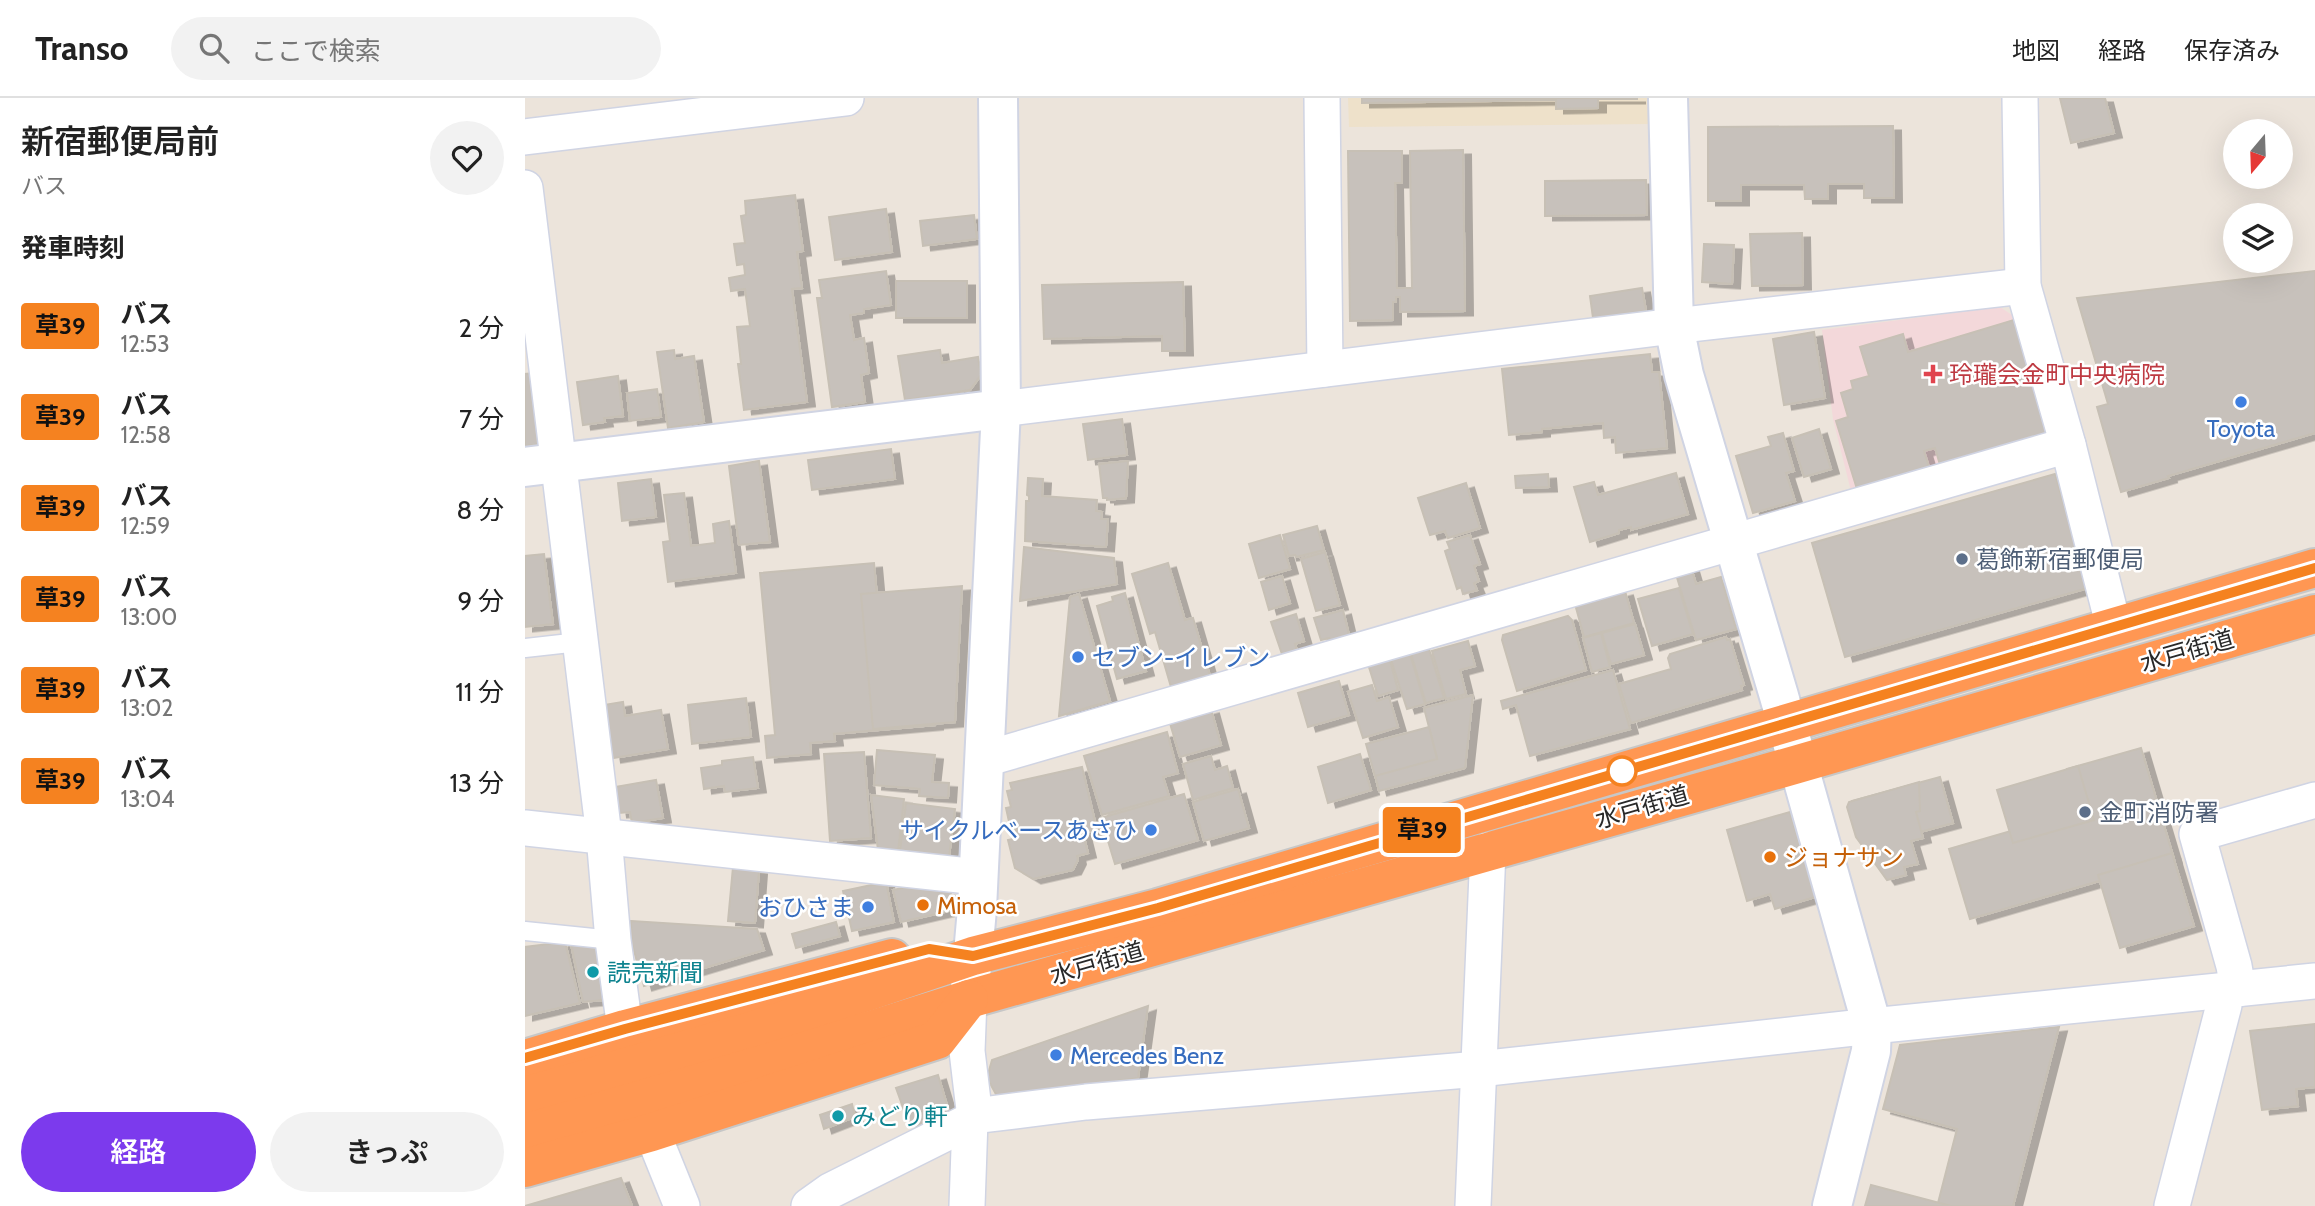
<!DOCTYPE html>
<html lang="ja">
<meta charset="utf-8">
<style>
body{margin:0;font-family:Cabin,"Noto Sans JP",sans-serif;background:#f2f2f2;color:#222;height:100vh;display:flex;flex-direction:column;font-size:26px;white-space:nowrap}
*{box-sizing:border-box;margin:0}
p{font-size:23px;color:#767676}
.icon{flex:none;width:38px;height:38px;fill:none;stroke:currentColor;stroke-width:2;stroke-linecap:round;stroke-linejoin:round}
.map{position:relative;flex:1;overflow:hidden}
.sheet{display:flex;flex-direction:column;background:#fff;width:525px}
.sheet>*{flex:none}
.badge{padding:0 14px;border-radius:5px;font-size:24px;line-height:46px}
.needle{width:46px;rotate:199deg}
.fabs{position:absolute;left:1698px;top:21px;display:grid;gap:14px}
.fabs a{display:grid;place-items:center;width:70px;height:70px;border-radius:50%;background:#fff;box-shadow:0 7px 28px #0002;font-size:35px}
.map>.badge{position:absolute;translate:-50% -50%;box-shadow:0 0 0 4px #fff}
h2{padding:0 21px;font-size:26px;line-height:63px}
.round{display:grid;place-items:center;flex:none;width:74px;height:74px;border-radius:37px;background:#f2f2f2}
.summary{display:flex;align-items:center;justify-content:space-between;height:119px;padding:0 21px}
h1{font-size:33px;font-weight:600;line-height:52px}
.cta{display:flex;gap:14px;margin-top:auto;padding:14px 21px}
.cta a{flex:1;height:80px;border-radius:42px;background:#7c3aed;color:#fff;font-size:28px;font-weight:600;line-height:80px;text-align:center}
.cta a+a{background:#f2f2f2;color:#222}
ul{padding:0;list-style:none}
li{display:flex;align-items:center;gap:21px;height:91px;padding:0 21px}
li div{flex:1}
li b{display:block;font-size:26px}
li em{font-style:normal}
li .badge{min-width:77px;font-weight:700;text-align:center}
header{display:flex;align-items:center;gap:42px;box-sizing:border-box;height:98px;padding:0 35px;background:#fff;border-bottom:2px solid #e0e0e0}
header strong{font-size:33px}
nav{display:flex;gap:38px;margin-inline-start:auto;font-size:24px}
.search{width:490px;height:63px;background:#f2f2f2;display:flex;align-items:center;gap:18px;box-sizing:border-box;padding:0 24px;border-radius:38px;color:#767676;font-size:26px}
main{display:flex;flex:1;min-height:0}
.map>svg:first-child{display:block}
.education{fill:#eee1ca}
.medical{fill:#f3d8da}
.building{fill:#c7c1bb;stroke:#c7c0b5;stroke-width:2;filter:url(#shadow)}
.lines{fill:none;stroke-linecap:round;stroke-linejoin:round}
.lane-casing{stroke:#d0d4e3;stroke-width:21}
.street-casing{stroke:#d0d4e3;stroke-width:38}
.secondary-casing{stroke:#d0d4e3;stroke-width:42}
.highway-casing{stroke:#c7c7c7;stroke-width:42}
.lane{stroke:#fff;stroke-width:18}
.street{stroke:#fff;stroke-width:35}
.secondary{stroke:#fff;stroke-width:38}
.highway{stroke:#ff9753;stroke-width:38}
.line-casing{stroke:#fff;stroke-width:16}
.line{stroke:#f58220;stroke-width:10}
.health-dot{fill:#e0444e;stroke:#fff;stroke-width:2.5}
.shop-dot{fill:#3f7fe0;stroke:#fff;stroke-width:2.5}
.service-dot{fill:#5c6f8a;stroke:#fff;stroke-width:2.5}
.stop-dot{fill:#fff;stroke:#f58220;stroke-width:3.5}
.food-dot{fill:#e8710a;stroke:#fff;stroke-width:2.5}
.culture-dot{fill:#0f9aa8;stroke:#fff;stroke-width:2.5}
.labels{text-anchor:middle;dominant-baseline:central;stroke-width:5;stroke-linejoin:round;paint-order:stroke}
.health-label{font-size:24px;fill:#be3a42;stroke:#fff;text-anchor:start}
.shop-label{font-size:24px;fill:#366cbe;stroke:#fff;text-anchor:start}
.service-label{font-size:24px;fill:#4e5e75;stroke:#fff;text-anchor:start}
.street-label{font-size:24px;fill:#292929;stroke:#fff}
.food-label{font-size:24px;fill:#c56008;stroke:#fff;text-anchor:start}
.culture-label{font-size:24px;fill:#0d838f;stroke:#fff;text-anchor:start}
</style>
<header>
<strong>Transo</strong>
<div class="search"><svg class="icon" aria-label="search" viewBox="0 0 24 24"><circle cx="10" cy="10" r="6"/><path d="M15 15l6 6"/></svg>ここで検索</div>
<nav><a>地図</a><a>経路</a><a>保存済み</a></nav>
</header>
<main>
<section class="sheet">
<div class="summary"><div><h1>新宿郵便局前</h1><p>バス</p></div><a class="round"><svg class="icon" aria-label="heart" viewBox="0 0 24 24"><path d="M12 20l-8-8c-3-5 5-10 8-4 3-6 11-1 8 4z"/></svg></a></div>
<h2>発車時刻</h2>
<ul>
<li><span class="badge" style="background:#f58220;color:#111">草39</span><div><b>バス</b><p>12:53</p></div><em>2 分</em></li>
<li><span class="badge" style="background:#f58220;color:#111">草39</span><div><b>バス</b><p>12:58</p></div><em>7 分</em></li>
<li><span class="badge" style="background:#f58220;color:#111">草39</span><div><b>バス</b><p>12:59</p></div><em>8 分</em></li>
<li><span class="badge" style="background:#f58220;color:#111">草39</span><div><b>バス</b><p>13:00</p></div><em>9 分</em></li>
<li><span class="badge" style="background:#f58220;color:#111">草39</span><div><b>バス</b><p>13:02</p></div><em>11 分</em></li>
<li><span class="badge" style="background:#f58220;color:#111">草39</span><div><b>バス</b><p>13:04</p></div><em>13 分</em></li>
</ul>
<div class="cta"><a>経路</a><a>きっぷ</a></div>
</section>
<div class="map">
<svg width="1790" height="1108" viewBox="0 0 1790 1108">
<defs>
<filter id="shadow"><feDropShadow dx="8" dy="4.5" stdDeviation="0" flood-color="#0004"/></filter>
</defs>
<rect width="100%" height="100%" fill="#ece4db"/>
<polygon class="education" points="823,0 1125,0 1125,26 824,29"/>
<polygon class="medical" points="1475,209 1499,225 1532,342 1327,397 1308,321 1297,232"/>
<g class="building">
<polygon points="837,0 1112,0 1112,1 1073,1 1073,10 1031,11 1031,2 837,5"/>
<polygon points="1535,0 1580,0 1589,35 1546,45"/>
<polygon points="1368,28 1369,100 1339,100 1339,86 1303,86 1303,101 1280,101 1279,87 1216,87 1216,103 1183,103 1183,29"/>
<polygon points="938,52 940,213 875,214 875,199 871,199 871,204 868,204 868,222 825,223 823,53 877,53 877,85 870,85 872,190 887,190 885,53"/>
<polygon points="1121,82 1122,117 1020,118 1020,83"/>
<polygon points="270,97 278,153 272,154 277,190 267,191 282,304 219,312 213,266 216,266 212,229 225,228 220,191 206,193 204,180 220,177 219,166 212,167 209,146 220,145 216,118 221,117 220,103"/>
<polygon points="361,111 367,154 310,162 304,119"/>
<polygon points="449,117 452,141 398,148 395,123"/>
<polygon points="1277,135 1278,187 1227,188 1225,136"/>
<polygon points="1179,146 1209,147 1207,186 1177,184"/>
<polygon points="361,173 366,207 339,211 339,215 325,217 329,242 339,240 344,275 336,277 340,304 307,309 292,200 297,200 294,182"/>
<polygon points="1790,173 1790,335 1643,378 1644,380 1596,394 1572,309 1583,306 1552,200"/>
<rect x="371" y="183" width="71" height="37"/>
<polygon points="658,184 660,253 637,253 637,238 519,241 517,187"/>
<polygon points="1117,190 1121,213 1068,220 1065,198"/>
<polygon points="1489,222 1525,337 1416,370 1410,350 1399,353 1404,369 1332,391 1311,323 1323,319 1316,295 1328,291 1326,283 1344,278 1335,249 1378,236 1383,254"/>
<polygon points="1289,234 1300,300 1259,307 1248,241"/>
<polygon points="149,252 150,261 169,258 179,324 143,330 132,254"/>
<polygon points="415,252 417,265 453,259 456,277 445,292 380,302 373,258"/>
<polygon points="1125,256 1127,274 1134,274 1142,350 1091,355 1090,339 1079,340 1078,325 1017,331 1017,334 984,337 977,271"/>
<polygon points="9,275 17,346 0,348 0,276"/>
<polygon points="93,278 98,318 79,320 80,324 58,327 52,284"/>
<polygon points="132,291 136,319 105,323 102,295"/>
<polygon points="597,321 602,357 563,362 558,326"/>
<polygon points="1294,331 1306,371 1279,379 1267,340"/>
<polygon points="1258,335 1269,373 1261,375 1270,403 1228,415 1211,358 1246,348 1243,339"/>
<polygon points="366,351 370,381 287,392 283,362"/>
<polygon points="234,363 245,444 214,447 204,368"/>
<polygon points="603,363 601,400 582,402 582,400 578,400 574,366"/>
<polygon points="1151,375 1163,416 1106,432 1106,429 1094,432 1094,435 1065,444 1049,389 1069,384 1073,397"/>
<polygon points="1023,376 1024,389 991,390 990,378"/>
<polygon points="1530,376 1563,490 1320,559 1287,445"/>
<polygon points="503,380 518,381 517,398 572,402 571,413 577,414 576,421 583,421 581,449 500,443 501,403 504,403 504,398 502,397"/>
<polygon points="126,381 131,419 97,423 93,385"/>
<polygon points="941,385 955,430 923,440 920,433 905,437 893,400"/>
<polygon points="159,395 166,448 190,445 188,426 204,423 211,475 143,484 138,444 145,443 139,397"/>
<polygon points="792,428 799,452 771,459 770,457 764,458 758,437"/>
<polygon points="755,437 765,471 734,480 724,446"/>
<polygon points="945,437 955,466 949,468 954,483 949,485 952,492 938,496 936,489 932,491 920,453 925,451 922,444"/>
<polygon points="499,449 589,460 592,486 495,503"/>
<polygon points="800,454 815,507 791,513 776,461"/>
<polygon points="19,456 28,526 0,529 0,458"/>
<polygon points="349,465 355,531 400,527 410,627 309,636 310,643 285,645 286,656 242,660 240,638 250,637 235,475"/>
<polygon points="643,465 660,522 668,520 685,578 646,589 630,534 625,536 607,476"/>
<polygon points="1166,469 1171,486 1196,479 1211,531 1171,542 1150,473"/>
<polygon points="757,478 765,505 744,512 736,484"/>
<polygon points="437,488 430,624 348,631 336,496"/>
<polygon points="1154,490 1168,536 1127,548 1113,501"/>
<polygon points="1100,493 1109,525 1059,539 1050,506"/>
<polygon points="600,495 621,573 592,581 572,508 588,503 587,499"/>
<polygon points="554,496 585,603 534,618 545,499"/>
<polygon points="818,512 825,541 806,546 804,540 796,542 789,520"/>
<polygon points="771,516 779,543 770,546 773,555 758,559 746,524"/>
<polygon points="1043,518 1047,522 1061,572 992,593 977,542 978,537"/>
<polygon points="1110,526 1119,557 1086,566 1077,535"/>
<polygon points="1076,535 1085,569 1067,574 1058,540"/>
<polygon points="1201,539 1202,542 1205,541 1219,587 1216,588 1217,592 1106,625 1094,586 1146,571 1143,560 1145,556"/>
<polygon points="943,543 950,568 935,572 941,596 921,601 907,553"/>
<polygon points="904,551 919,600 901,605 886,556"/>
<polygon points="885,556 900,606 882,611 866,562"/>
<polygon points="864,559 873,592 853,598 843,566"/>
<polygon points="1088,572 1105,631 1005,658 991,607 978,611 976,603"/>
<polygon points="814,583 824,617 783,629 773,595"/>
<polygon points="847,587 852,603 864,599 873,629 838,640 823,594"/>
<polygon points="948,597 940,670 854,693 850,677 912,660 899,610"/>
<polygon points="221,600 226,639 167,646 163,607"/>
<polygon points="98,604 100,618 136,612 143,651 88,660 79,607"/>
<polygon points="686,611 696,647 655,659 644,622"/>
<polygon points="904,629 912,661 850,678 841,646"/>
<polygon points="642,634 653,675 638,679 644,698 577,717 559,658"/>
<polygon points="1616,650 1649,761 1445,821 1424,751 1555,713 1542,671"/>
<polygon points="352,652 410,657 407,684 424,685 423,700 394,698 395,691 349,687"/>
<polygon points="339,654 346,740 305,743 299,656"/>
<polygon points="835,656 846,692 803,705 793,669"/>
<polygon points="686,658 690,672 702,668 708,690 668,702 658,666"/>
<polygon points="228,659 233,690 200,694 199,688 179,691 176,670 197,667 197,663"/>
<polygon points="1553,668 1569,722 1488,745 1472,692"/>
<polygon points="557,669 572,732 558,735 563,755 552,758 553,762 548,772 508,781 490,770 483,742 493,740 489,727 485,728 481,710 486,709 482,693 487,692 485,685"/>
<polygon points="1415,679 1428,725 1340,749 1327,703"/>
<polygon points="131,682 138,720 107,725 105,714 94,715 90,689"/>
<polygon points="1394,684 1395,713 1391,714 1398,740 1386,743 1393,766 1379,769 1381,777 1362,782 1331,739 1322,709 1324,704"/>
<polygon points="713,691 724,730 679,743 668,704"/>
<polygon points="659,696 673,742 590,766 576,720"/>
<polygon points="346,697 379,701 373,754 353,752"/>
<polygon points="381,705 430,711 424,759 375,753"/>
<polygon points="1265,714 1290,799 1250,811 1245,796 1222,803 1202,732"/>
<polygon points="1647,755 1669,828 1595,850 1573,777"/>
<polygon points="208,769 234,772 230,825 203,823"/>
<polygon points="361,784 369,824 327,833 318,793"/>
<polygon points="386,788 426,794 424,813 376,824 368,792"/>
<polygon points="106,823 232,831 239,852 119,888 107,846"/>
<polygon points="311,824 315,838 271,850 267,836"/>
<polygon points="40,844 55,905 0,918 0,849"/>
<polygon points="46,846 81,848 88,901 58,904"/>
<polygon points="623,908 613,980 473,1000 462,980 467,962"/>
<polygon points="1790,926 1790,989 1771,991 1773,1008 1737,1012 1725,933"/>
<polygon points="1534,929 1488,1108 1423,1108 1413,1105 1432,1031 1358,1011 1375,947"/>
<polygon points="413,977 425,1017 385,1029 371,990"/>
<polygon points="327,1006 330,1019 299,1031 295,1017"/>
<polygon points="96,1080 107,1108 0,1108"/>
<polygon points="1346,1087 1426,1108 1340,1108"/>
</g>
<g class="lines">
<defs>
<g id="lane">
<polyline points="0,550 54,544"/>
<polyline points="0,833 88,842"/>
</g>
<g id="street">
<polyline points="797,0 800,271"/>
<polyline points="1495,0 1498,188 1543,347 1589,530"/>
<polyline points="0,39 321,0"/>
<polyline points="0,90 79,738 88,842 100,931"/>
<polyline points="476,311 1149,228 1498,188"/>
<polyline points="460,661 1543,347"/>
<polyline points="0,730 453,779"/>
<polyline points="1713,891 1709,868 1672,736 1790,702"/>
<polyline points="444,901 442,953 450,1020"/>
<polyline points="127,1034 157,1108"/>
<polyline points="284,1108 305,1093 457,1017 561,1004 954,971 1347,928 1790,883"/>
<polyline points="442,1108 445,1022"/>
<polyline points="948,1108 963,752"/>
<polyline points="1647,1108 1699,907 1698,893"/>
</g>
<g id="secondary">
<polyline points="1143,0 1149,228 1159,277 1254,598 1347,928 1346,953 1307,1108"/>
<polyline points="0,369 476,311"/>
<polyline points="444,901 452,811 476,311 473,0"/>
</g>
<g id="highway">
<polyline points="0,961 100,931 367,860"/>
<polyline points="0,998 232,931 448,858 633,810 1790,470"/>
<polyline points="0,1035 238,966 444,901 1273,666 1790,516"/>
<polyline points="0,1070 127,1034 412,942 444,901"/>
</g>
</defs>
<use href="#lane" class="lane-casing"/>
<use href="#street" class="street-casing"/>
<use href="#secondary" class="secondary-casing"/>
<use href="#highway" class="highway-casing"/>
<use href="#lane" class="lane"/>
<use href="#street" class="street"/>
<use href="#secondary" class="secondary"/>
<use href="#highway" class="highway"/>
</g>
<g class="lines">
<defs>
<polyline id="line" points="0,960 100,931 404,851 448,858 633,810 1790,470"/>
</defs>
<use href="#line" class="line-casing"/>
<use href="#line" class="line"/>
</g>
<path class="health-dot" d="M1404.5 265.5h7v7h7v7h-7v7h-7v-7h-7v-7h7z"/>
<g class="shop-dot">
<circle cx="1716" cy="304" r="7"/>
<circle cx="553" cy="559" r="7"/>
<circle cx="626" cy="732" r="7"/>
<circle cx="343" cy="809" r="7"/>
<circle cx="531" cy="957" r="7"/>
</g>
<g class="service-dot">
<circle cx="1437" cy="461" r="7"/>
<circle cx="1560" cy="714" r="7"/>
</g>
<circle class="stop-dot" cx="1097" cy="673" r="14"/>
<g class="food-dot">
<circle cx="1245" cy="759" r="7"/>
<circle cx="398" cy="807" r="7"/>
</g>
<g class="culture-dot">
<circle cx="68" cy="874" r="7"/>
<circle cx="313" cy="1018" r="7"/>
</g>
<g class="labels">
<g class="health-label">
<text x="1424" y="276">玲瓏会金町中央病院</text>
</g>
<g class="shop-label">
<text x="1716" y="330" text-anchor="middle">Toyota</text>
<text x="567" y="559">セブン-イレブン</text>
<text x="612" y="732" text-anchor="end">サイクルベースあさひ</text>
<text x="329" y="809" text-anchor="end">おひさま</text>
<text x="545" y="957">Mercedes Benz</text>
</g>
<g class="service-label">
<text x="1451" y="461">葛飾新宿郵便局</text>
<text x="1574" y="714">金町消防署</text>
</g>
<g class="street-label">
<text transform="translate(1662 553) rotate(-16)">水戸街道</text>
<text transform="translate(1117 709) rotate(-16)">水戸街道</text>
<text transform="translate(572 865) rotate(-16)">水戸街道</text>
</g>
<g class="food-label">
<text x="1259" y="759">ジョナサン</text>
<text x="412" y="807">Mimosa</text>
</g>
<g class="culture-label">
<text x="82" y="874">読売新聞</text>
<text x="327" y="1018">みどり軒</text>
</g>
</g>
</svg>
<div class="fabs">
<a><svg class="needle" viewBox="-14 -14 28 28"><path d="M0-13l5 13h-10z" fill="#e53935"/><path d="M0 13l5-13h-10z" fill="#767676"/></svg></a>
<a><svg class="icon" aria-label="layers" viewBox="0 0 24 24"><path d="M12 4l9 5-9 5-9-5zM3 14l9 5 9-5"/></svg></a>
</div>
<b class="badge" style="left:897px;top:732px;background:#f58220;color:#111">草39</b>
</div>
</main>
